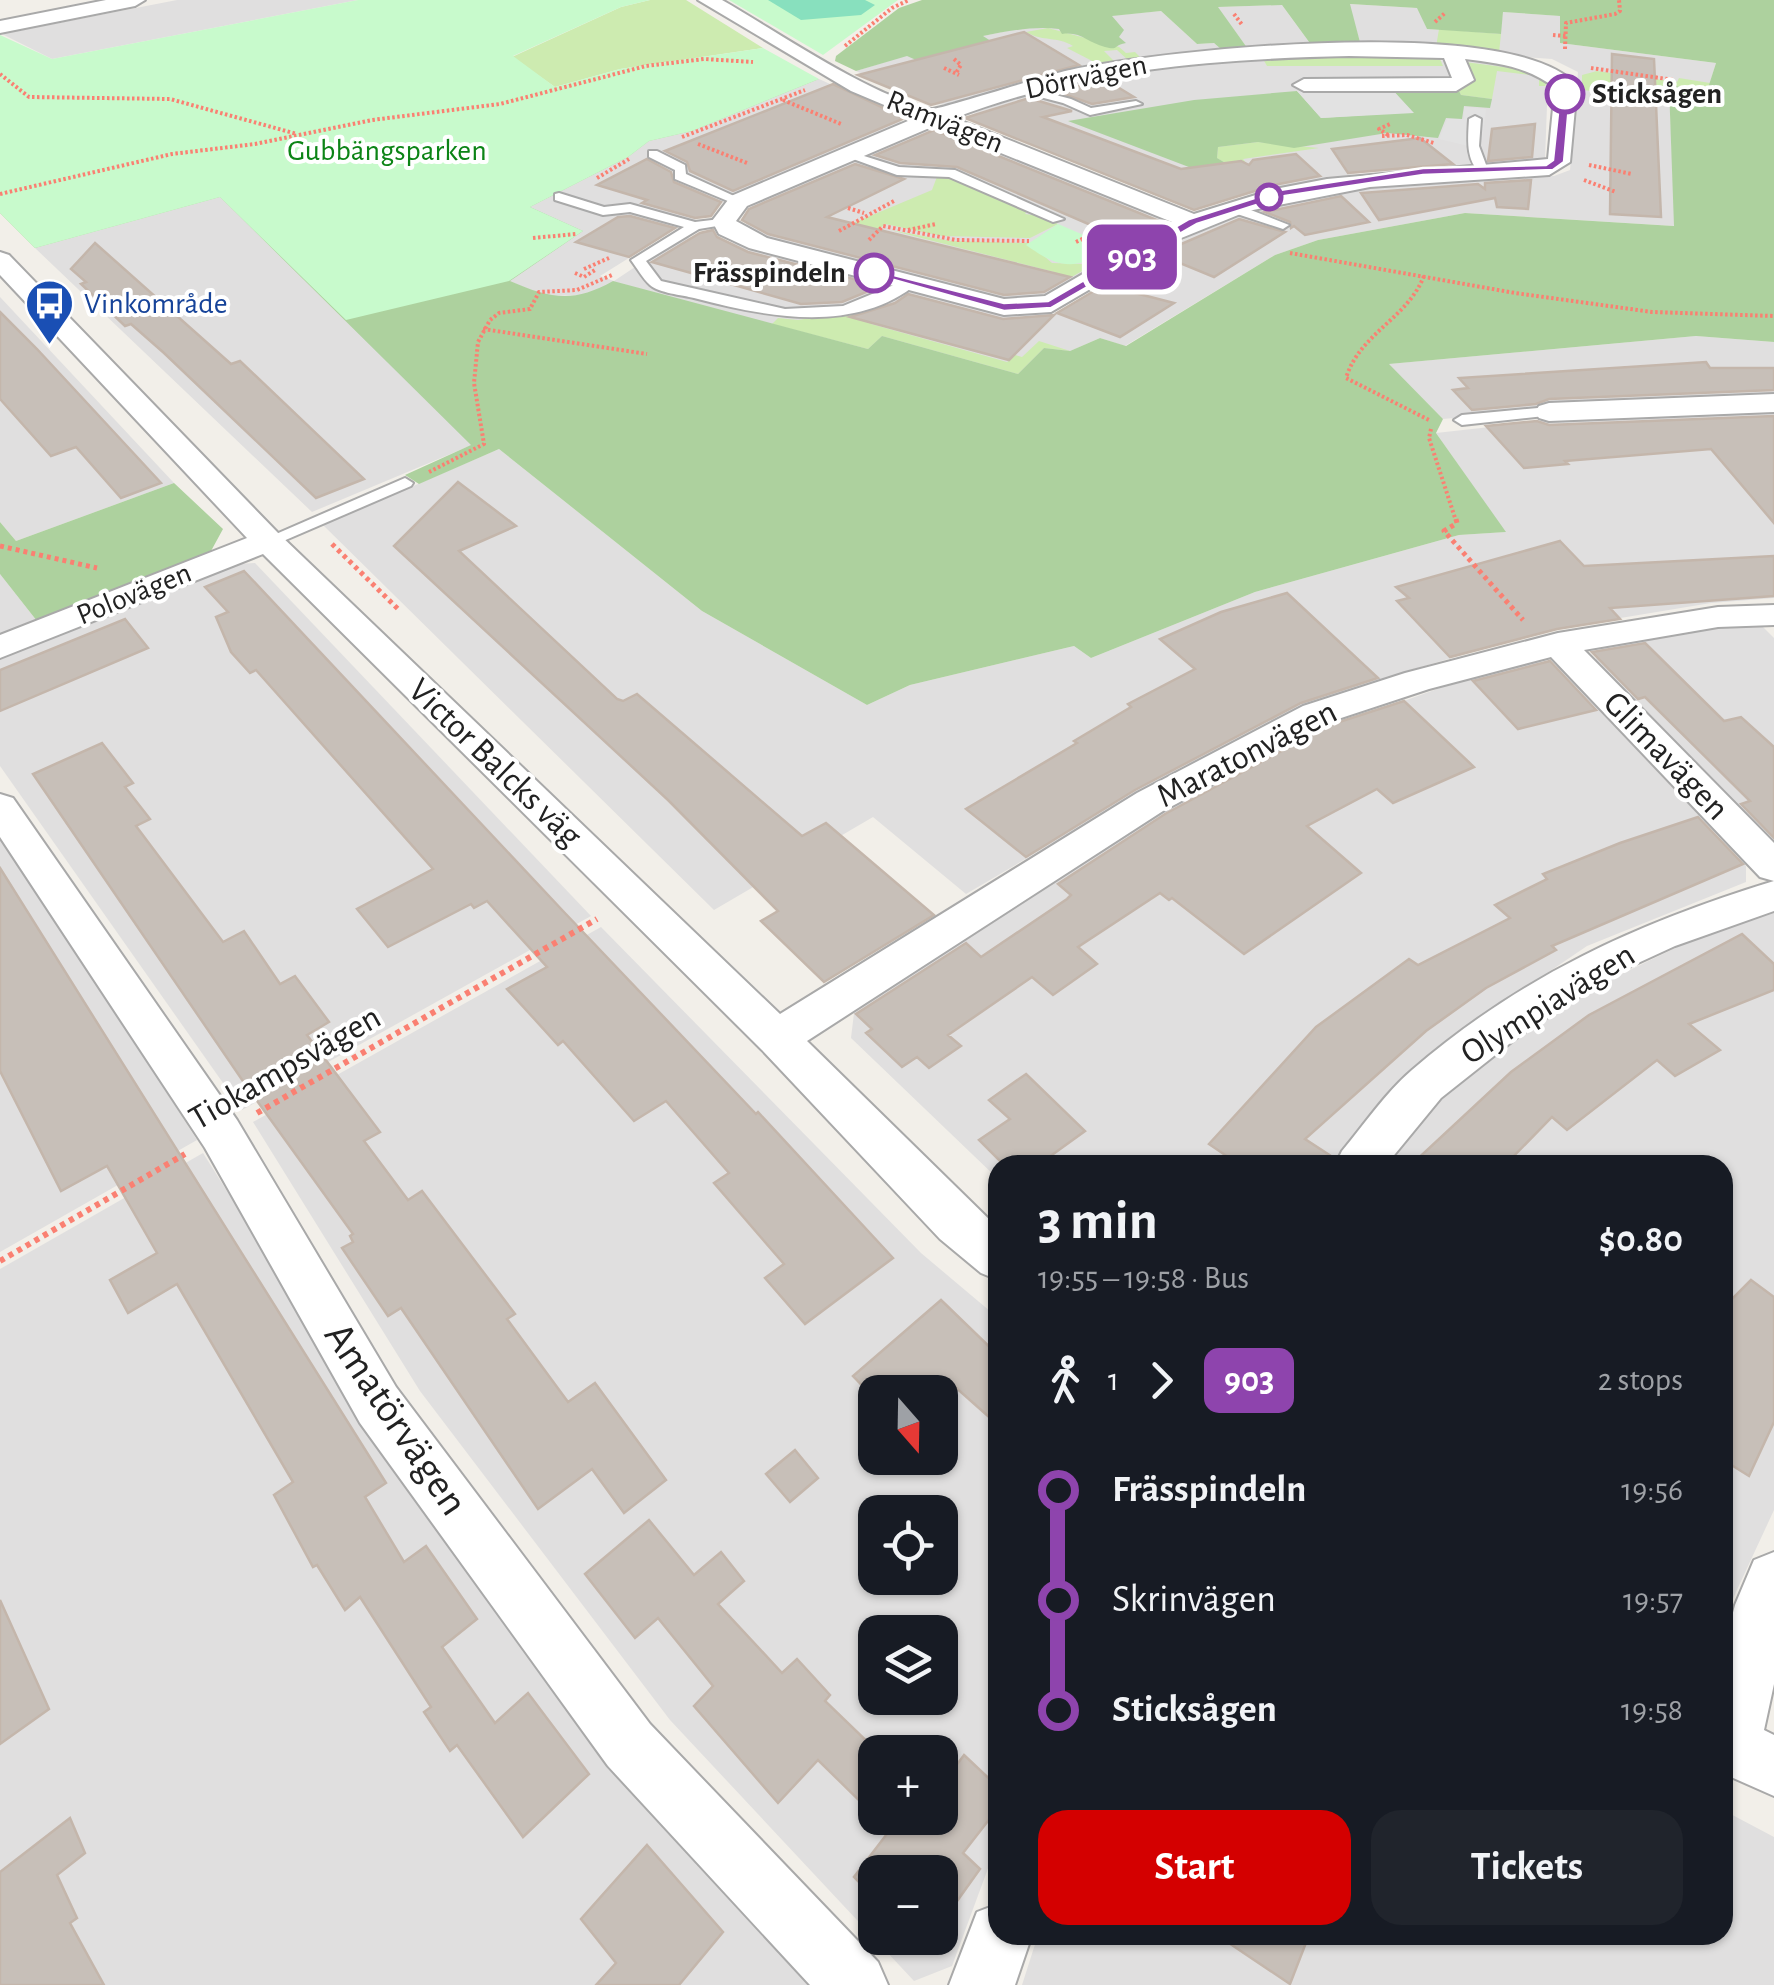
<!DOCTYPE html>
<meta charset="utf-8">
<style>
body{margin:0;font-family:"Alegreya Sans",sans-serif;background:#20242c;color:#f1f3f6;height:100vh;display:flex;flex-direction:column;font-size:38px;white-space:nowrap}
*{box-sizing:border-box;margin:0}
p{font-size:32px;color:#9ea1a6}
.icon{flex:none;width:55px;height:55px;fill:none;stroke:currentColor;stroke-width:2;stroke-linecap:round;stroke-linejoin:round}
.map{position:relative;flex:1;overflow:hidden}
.details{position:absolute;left:988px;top:1155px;width:745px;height:790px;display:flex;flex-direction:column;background:#171b24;border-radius:30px;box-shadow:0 2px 8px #0004}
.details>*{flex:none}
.badge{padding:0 20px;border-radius:15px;font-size:35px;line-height:65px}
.needle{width:65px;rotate:160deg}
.buttons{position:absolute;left:858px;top:1375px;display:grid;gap:20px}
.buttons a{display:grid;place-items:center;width:100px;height:100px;border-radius:20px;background:#171b24;box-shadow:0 2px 8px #0004;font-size:50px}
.map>.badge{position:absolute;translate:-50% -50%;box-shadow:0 0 0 5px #fff}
.legs{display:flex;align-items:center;gap:15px;height:110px;padding:0 50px;font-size:32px}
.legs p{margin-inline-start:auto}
.head{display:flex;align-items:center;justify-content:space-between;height:170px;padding:0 50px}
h1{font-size:55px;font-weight:600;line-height:75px}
.button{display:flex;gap:20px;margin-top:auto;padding:20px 50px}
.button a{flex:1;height:115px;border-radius:30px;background:#d40000;color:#fff;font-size:40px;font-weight:600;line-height:115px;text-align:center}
.button a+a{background:#20242c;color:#f1f3f6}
ul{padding:0 50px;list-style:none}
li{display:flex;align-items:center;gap:35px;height:110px;font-size:38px}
li i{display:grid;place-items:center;width:15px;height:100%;margin:0 12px;background:currentColor}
li i::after{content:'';width:25px;height:25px;margin:-12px;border:8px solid;border-radius:50%;background:#171b24}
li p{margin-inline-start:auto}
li:first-child i{background:linear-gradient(#0000 50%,currentColor 0)}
li:last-child i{background:linear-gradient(currentColor 50%,#0000 0)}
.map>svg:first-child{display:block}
.residential{fill:#e0dfdf;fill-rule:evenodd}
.grass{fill:#cdebb0}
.forest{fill:#add19e}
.park{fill:#c8facc}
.pitch{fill:#88e0be}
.parking{fill:#e2e2e2}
.building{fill:#c7bfb8;stroke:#c4b6ab;stroke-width:2.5}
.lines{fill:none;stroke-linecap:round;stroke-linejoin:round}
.lane-casing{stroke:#a9a9a9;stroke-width:4}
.street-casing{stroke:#a9a9a9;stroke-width:4}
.path-far2{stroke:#fa8072;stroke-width:4;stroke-dasharray:2.5 2.5;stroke-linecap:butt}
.path-far1{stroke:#fa8072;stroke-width:5;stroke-dasharray:4 4;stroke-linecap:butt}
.path{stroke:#fa8072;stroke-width:6;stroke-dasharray:5 5;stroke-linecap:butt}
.lane{fill:#fff;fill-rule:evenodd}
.street{fill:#fff;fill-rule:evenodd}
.line-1{fill:#8e44ad;stroke:#fff;stroke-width:2.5}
.stop-1-dot{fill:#fff;stroke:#8e44ad;stroke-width:5}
.labels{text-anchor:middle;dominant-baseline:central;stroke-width:8;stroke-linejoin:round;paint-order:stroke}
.far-street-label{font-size:30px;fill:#222;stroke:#fff}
.far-stop-label{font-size:30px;font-weight:bold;fill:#222;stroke:#fff;text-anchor:start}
.far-park-label{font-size:30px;fill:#0c8416;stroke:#fff}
.far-transit-label{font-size:30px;fill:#164399;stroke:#fff;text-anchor:start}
.street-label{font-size:35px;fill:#222;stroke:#fff}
.near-street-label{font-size:42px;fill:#222;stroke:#fff}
</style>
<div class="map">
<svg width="1774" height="1985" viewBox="0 0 1774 1985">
<rect width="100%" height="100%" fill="#f2efe9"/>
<g class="residential">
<polygon points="177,0 358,0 52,59 2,34"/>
<polygon points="1349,4 1418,8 1427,29 1500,34 1503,12 1561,16 1560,43 1716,63 1708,89 1669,86 1675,226 1465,213 1318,240 1275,255 1125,346 1100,338 1018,374 868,349 772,324 589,295 545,296 509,281 582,231 528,208 628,157 649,141 692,131 819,79 903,117 900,123 731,196 708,214 682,225 600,276 614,281 677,239 706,236 1002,313 1053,314 1204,228 1258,208 1371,184 1554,176 1570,170 1578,72 1552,59 1361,46"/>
<polygon points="1282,5 1312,46 1248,49 1217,7"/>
<polygon points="1161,11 1197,44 1214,43 1222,50 1036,79 947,104 929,105 856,71 943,44 1062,20"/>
<polygon points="1338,55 1508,64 1548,79 1545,159 1360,173 1274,188 1195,208 1184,207 966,118 989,105 1090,77 1199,62"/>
<polygon points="930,130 943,131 1163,219 1165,224 1052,293 1012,300 757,234 746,224 746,212 756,202 920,131"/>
<polygon points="220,197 346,320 472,445 312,512 35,248"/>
<polygon points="0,297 174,483 16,541 0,522"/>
<polygon points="1696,336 1774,342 1774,396 1642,401 1443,419 1388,364"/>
<polygon points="1774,409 1774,598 1711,603 1548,630 1407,671 1306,709 1182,767 966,894 873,817 714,910 323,525 499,449 702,611 867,705 910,685 1074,646 1091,658 1255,592 1459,535 1505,532 1436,433 1553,420"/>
<polygon points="255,563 591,916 242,1110 0,766 0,658 235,564"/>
<polygon points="0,574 37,621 0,636"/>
<polygon points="1759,623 1774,638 1774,842 1595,661 1602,646 1676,632"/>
<polygon points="1534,661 1560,667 1746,866 1746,882 1587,946 1509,999 1405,1079 1331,1165 998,1165 997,1178 851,1038 854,1013 1161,810 1290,742 1451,684"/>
<polygon points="0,833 197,1140 0,1252"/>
<polygon points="1774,910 1774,1510 1723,1620 1722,1165 1381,1165 1442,1093 1528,1029 1605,982 1696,938"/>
<path d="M601 927 921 1253 997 1317V1844L952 1966 914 1981 670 1720 420 1391 253 1122ZM875 1392H940V1458H875ZM875 1512H940V1578H875ZM875 1632H940V1698H875ZM875 1752H940V1818H875ZM875 1872H940V1938H875Z"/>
<polygon points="203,1153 367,1414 817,1985 0,1985 0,1269"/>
<polygon points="1723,1810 1774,1837 1774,1985 1022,1985 1038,1935 1722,1935"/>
</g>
<g class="grass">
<polygon points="650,0 686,0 763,48 620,69 555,87 512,57 621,7"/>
<path d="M1048 28 1119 47 1126 53 1135 52 1141 58 1128 60 1117 50 1104 51 1114 61 1098 64 1067 48 1073 46C1057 36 1043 42 1026 32Z"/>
<polygon points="1439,29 1501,34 1499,53 1436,47"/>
<polygon points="1355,56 1440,59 1443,66 1267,66 1263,59"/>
<polygon points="1465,62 1534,71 1547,82 1545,86 1539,86 1539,76 1497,71 1492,99 1461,95 1457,87"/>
<polygon points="1597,71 1677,82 1679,78 1710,83 1708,89 1670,86 1670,91 1611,84 1609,93 1582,90 1582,75"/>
<polygon points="1258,142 1319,148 1243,159 1247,164 1232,167 1217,158 1218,147"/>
<polygon points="938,174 1028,210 1025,214 1042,216 1058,224 1030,238 942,236 885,224 863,243 851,224 932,190"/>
<polygon points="890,230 951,241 1029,243 1052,263 1084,264 1114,248 1118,251 1068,279 1053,277 1054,272"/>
<polygon points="882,306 871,324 1007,362 1015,355 1022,357 1039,341 1070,351 1044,348 1018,374 882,336 868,349 772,324 778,318 798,320"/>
</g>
<g class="forest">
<path d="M922 0H1774V342L1696 336 1389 364 1443 419 1436 433 1506 532 1459 535 1255 592 1091 658 1074 646 910 685 867 705 702 611 499 449 419 484 405 475 471 445 220 197 35 248 0 213 819 79 692 131 649 141 628 157 530 207 583 231 510 281C551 299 574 303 613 281L868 349 882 336 1018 374 1044 348 1070 351 1100 338 1126 346 1275 255 1318 240 1465 213 1674 226 1669 86 1708 88 1716 63 1560 43V16L1503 12 1501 34 1427 29 1417 8 1350 4 1361 46H1312L1282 5 1218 7 1248 49 1222 50 1214 43 1197 44 1161 11 1112 16 1124 30 1119 37 1126 43C1113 45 1119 51 1105 47 1088 43 1081 31 1062 34L1059 29C1034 26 1008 31 983 36L1005 50 932 67 907 56 856 71 835 61 836 56 899 8Z"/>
<polygon points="1388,85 1457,87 1461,95 1492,99 1490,108 1464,106 1462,119 1446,118 1438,138 1387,133 1294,148 1258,142 1218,147 1217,158 1261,184 1244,188 1068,121 1194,100 1297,91 1321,118 1412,112"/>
<polygon points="174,483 223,529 211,551 37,621 0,574 0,522 16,541"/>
</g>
<g class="park">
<polygon points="358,0 650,0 621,7 513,56 555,87 620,69 763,48 819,79 692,131 649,141 628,157 530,207 583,231 509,281 346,320 220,197 35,248 0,213 0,35 52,59"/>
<polygon points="729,0 898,0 823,55"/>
<path d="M1058 224 1114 248C1076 269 1062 271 1026 245Z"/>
</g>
<polygon class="pitch" points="768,0 865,0 875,5 861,15 801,20"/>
<g class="parking">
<polygon points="1388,85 1414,113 1321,118 1297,91"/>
<polygon points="1464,107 1486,109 1481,149 1439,139 1447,119 1464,119"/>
</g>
<g class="building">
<polygon points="1024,32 1079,65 931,105 858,75"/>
<polygon points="1612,54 1654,59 1661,217 1610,214"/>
<polygon points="1106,80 1134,97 1092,104 1055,91"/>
<polygon points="833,84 905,118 733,191 690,171 687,162 665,151"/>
<polygon points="1029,98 1072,111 1043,117 1181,169 1241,161 1249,165 1253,160 1296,154 1320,176 1274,185 1194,210 965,118"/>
<polygon points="1535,124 1532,157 1488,161 1492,129"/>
<polygon points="934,130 1164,223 1130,242 957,167 900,163 875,155"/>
<polygon points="1420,138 1453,164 1348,173 1332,149"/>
<polygon points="647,159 671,172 674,182 721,202 711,216 695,218 642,203 647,200 597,185"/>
<polygon points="855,164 904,179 827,217 1070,277 1044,292 1004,295 768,234 742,220 749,209"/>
<polygon points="1531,180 1528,209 1497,207 1495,198 1379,220 1361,193 1478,184 1485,189 1485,183"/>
<polygon points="1341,196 1369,222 1305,235 1294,226 1291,228 1290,222 1265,212"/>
<polygon points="630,216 675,228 629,257 576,242 618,217"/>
<polygon points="1239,219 1285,232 1214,277 1158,254"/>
<polygon points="713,230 717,237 748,252 881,286 842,302 801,304 652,262 700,233"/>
<polygon points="95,243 231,364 240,361 364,479 316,498 164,353 131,324 125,326 81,284 86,282 71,269"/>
<polygon points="1104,285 1174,303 1120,337 1057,313"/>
<polygon points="908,294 1003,319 1054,315 1009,360 850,317 895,303"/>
<polygon points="0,312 37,349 161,483 121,498 76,447 51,456 0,399"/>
<polygon points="1706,362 1710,368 1774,368 1774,390 1549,399 1536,404 1472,410 1453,390 1468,388 1459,378"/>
<polygon points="1774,416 1774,523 1711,449 1565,461 1568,464 1524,468 1486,426 1537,421 1549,425"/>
<polygon points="458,482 516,526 459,551 617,699 623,701 637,694 802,836 826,823 934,915 824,982 761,921 778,911 668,800 394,546"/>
<polygon points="1560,541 1584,566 1774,556 1774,596 1610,608 1620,619 1557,629 1450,657 1397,601 1409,598 1396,587"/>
<polygon points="244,571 563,911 756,1114 758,1112 893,1258 805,1324 765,1278 784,1264 714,1183 729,1173 666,1101 634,1121 563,1041 558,1045 507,989 547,967 487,901 474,908 471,904 388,947 357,909 433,869 256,670 250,673 231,652 216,617 228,612 205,587"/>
<polygon points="1287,593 1378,678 1301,703 1135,790 1026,857 966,809 1077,743 1074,741 1131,707 1128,704 1195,669 1160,639 1221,612"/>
<polygon points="125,619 148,648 0,711 0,670"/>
<polygon points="1645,643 1724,721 1741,717 1774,747 1774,838 1741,804 1750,801 1645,697 1638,699 1592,652"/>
<polygon points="1550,661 1596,710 1518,729 1473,681"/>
<polygon points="1404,701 1474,767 1393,803 1377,789 1307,826 1361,873 1244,954 1172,898 1169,900 1160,893 1078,947 1097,964 1053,995 1032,977 948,1035 961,1046 929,1068 917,1057 902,1067 866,1033 872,1029 856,1014 966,943 981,957 1067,899 1071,895 1058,884 1165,814 1330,725"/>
<polygon points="102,743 133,783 125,787 150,819 136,826 223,942 244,931 280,984 295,976 329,1022 307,1035 380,1132 364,1141 408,1200 422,1191 515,1314 507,1319 568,1402 595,1383 666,1480 624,1513 592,1469 538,1509 401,1308 388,1316 342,1248 353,1242 350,1236 353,1234 247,1087 33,774"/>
<polygon points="1698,817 1743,864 1552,946 1556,950 1486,988 1426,1031 1305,1139 1334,1158 1331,1165 1240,1165 1209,1144 1316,1027 1409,959 1418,965 1510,918 1495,905 1547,879 1543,874 1620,843"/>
<polygon points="0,868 386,1483 365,1497 404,1562 426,1546 477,1619 442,1647 495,1723 528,1693 589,1774 523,1837 457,1745 450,1751 424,1712 431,1707 360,1597 345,1610 317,1565 313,1567 274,1495 293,1482 177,1284 128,1313 110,1280 157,1253 107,1166 61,1191 0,1071"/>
<polygon points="1742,934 1774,964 1774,990 1689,1024 1720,1050 1675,1076 1657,1060 1567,1130 1552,1117 1505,1165 1411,1165 1511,1072 1589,1015"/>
<polygon points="1026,1074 1085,1131 1038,1165 1004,1165 979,1140 1010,1119 989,1100"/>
<polygon points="1751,1280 1774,1297 1774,1422 1749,1476 1722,1459 1722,1309"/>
<polygon points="941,1300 998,1355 998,1425 953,1385 940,1397 940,1392 875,1392 875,1399 853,1376"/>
<polygon points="795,1450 818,1478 790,1502 766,1474"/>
<polygon points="649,1520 694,1575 721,1552 744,1581 718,1604 782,1673 797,1659 830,1695 825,1701 878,1752 875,1816 818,1760 778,1803 694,1706 713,1686 658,1618 635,1638 585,1574"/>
<polygon points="0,1600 49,1709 0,1744"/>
<polygon points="964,1755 998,1787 998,1808 963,1853 980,1869 940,1925 940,1872 875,1872 875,1899 854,1877 890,1830 877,1818 940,1818 940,1787"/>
<polygon points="70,1818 85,1853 57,1875 77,1918 70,1923 104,1985 0,1985 0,1872"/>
<polygon points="647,1845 723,1932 679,1985 596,1985 616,1963 581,1919"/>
<polygon points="1217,1935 1309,1935 1290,1984"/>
</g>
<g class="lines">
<defs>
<g id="lane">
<polygon points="1021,86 1071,99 1091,108 1136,101 1142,104 1090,115 1063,103 1017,91"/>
<path d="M1475 116 1481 119 1479 146 1488 170 1482 174C1465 162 1468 138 1469 119Z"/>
<polygon points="845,150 899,167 955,170 1064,219 1053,222 949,177 897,175 845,156"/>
<polygon points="649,151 657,151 685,165 686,174 745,201 735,204 675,179 675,170 649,157"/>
<path d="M559 193 604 207 630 204 695 222 729 218V224L699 229 646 261 661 281 785 309 843 306 906 280 918 283C855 335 766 317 694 298 682 295 659 293 650 285 643 279 637 268 631 260L684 227 630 212 603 215 555 200V194Z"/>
<polygon points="1228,205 1238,205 1289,225 1283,229 1228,211"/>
<polygon points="1549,407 1554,409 1554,415 1462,425 1454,420 1462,415"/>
<polygon points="405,478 413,483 411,486 274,545 268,546 260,541"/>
</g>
<g id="street">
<polygon points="106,0 145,0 135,6 0,33 0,21"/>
<path d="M698 0H722C778 32 870 96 931 109 939 110 1049 74 1070 70 1162 50 1516 12 1577 86L1570 162 1549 175 1370 187 1248 211 1169 243 1051 312 1004 315 749 248 719 234 712 221 731 196 915 118 851 91ZM1349 56 1444 58 1452 78 1304 79 1293 85 1304 91H1456L1474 80 1465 59C1498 63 1529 67 1555 88L1548 159 1327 179 1275 189 1194 214 954 118C1082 69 1213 59 1349 56ZM934 126 1172 222 1045 296 1004 299 767 238 736 221 747 206Z"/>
<path d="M0 252 9 255 279 534 780 1014 1137 793 1303 706 1405 673 1558 633 1718 607 1774 605V625L1718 627 1584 650 1774 843V911L1675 946 1612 975 1523 1033 1441 1098 1386 1165H1335L1342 1151C1364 1125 1385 1093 1412 1070 1521 976 1637 923 1774 881L1760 877 1551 657 1429 689 1329 722 1163 811 807 1041 998 1228V1280L981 1273 940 1239 762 1050 263 554 0 658V635L247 538 0 275Z"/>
<polygon points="1774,394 1774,412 1549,421 1539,418 1535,412 1539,406 1549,403"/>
<polygon points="0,794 13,798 237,1120 396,1387 650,1724 878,1962 888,1985 810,1985 608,1766 360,1423 205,1148 0,837"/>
<polygon points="1774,1552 1774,1684 1764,1730 1774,1735 1774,1796 1722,1773 1722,1654 1735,1605 1754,1560"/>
<polygon points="998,1904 998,1935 1032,1935 1015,1985 949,1985 977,1912"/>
</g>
</defs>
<use href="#lane" class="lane-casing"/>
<use href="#street" class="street-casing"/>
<g class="path-far2">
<polyline points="1234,14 1243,26"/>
<polyline points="1435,22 1445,13"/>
<polyline points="1553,35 1566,36"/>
<polyline points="845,46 892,8 909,0"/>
<polyline points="1565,49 1566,23 1615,14 1620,11 1619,0"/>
<polyline points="954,59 961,65 956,73"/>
<polyline points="944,68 959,75"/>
<polyline points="1591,68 1674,80"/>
<polyline points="0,74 29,97 170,99 297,134"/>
<polyline points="783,100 841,124"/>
<polyline points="1388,135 1379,129 1390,124"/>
<polyline points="1382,136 1407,135 1434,143"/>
<polyline points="682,137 805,90"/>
<polyline points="698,144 747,163"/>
<polyline points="1589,165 1632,174"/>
<polyline points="597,178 629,159"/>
<polyline points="1584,180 1616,192"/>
<polyline points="0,194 172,154 255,144 372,120 500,104 646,66 704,59 753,62"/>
<polyline points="848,208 864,213"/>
<polyline points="908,230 936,224"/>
<polyline points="839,231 894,201"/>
<polyline points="533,238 576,234"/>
<polyline points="869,240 883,226 956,240 1029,241"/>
<polyline points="1076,242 1101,230"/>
<polyline points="1290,253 1515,293 1652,312 1774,316"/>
<polyline points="584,269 609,258"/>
<polyline points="575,273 584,277 595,270"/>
<path d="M1424 276C1407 319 1360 333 1346 378L1431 421"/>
<polyline points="483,329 647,354"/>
<polyline points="1431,429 1429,438 1456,521"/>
<polyline points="429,472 484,444 474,383 478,342 490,320 499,313 530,309 539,292 577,290 612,275"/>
</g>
<g class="path-far1">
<polyline points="1456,519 1457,523 1444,531 1523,620"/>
<polyline points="332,544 398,609"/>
<polyline points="0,546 97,568"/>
</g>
<g class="path">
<polyline points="257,1113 597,919"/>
<polyline points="0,1261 185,1154"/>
</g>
<use href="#lane" class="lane"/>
<use href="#street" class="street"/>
</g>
<polygon class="line-1" points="1565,91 1570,94 1564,162 1553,170 1423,175 1285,196 1197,224 1051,308 1004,311 869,273 874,270 1004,303 1048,301 1189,219 1280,190 1423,168 1546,165 1553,160 1560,94"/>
<defs>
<symbol id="bus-pin" viewBox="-11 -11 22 30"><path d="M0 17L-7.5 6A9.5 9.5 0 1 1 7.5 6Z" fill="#1a4fb4" stroke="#fff"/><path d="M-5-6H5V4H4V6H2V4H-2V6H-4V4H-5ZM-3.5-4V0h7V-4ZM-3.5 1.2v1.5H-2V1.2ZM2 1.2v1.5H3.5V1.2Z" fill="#fff"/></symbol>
</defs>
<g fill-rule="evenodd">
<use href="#bus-pin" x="22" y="276" width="55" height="75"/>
</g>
<g class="stop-1-dot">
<circle cx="1565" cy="94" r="18"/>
<circle cx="1269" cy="197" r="12"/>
<circle cx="874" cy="273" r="18"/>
</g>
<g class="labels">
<g class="far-street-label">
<text transform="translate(1086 77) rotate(-12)">Dörrvägen</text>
<text transform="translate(945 122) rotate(22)">Ramvägen</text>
<text transform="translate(134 594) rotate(-22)">Polovägen</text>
</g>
<g class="far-stop-label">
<text x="1592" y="94">Sticksågen</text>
<text x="846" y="273" text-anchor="end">Frässpindeln</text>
</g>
<g class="far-park-label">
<text x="387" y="151">Gubbängsparken</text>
</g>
<g class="far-transit-label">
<text x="84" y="304">Vinkområde</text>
</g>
<g class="street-label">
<text transform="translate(1247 754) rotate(-27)">Maratonvägen</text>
<text transform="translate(1666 756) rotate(46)">Glimavägen</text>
<text transform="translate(495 763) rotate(44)">Victor Balcks väg</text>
<text transform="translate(1548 1004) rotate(-32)">Olympiavägen</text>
<text transform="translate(285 1068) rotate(-30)">Tiokampsvägen</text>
</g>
<g class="near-street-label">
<text transform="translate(396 1419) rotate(56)">Amatörvägen</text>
</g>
</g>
</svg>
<div class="buttons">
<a><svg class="needle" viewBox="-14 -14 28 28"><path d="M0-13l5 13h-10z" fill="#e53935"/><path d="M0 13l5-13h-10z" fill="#9ea1a6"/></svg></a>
<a><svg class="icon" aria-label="locate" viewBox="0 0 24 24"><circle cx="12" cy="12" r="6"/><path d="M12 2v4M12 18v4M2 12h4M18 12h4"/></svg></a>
<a><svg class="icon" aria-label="layers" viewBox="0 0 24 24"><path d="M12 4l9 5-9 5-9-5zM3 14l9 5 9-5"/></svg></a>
<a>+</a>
<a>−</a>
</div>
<b class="badge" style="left:1132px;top:257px;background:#8e44ad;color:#fff">903</b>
<section class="details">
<div class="head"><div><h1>3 min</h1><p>19:55 – 19:58 · Bus</p></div><b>$0.80</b></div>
<div class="legs"><svg class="icon" aria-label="walk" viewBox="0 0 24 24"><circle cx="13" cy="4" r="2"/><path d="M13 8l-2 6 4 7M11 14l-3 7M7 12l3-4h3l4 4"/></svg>1<svg class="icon" aria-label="forward" viewBox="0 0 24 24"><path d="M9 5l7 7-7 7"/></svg><b class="badge" style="background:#8e44ad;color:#fff">903</b><p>2 stops</p></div>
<ul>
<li><i style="color:#8e44ad"></i><b>Frässpindeln</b><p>19:56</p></li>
<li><i style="color:#8e44ad"></i><span>Skrinvägen</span><p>19:57</p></li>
<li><i style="color:#8e44ad"></i><b>Sticksågen</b><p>19:58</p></li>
</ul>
<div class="button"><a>Start</a><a>Tickets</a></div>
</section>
</div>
